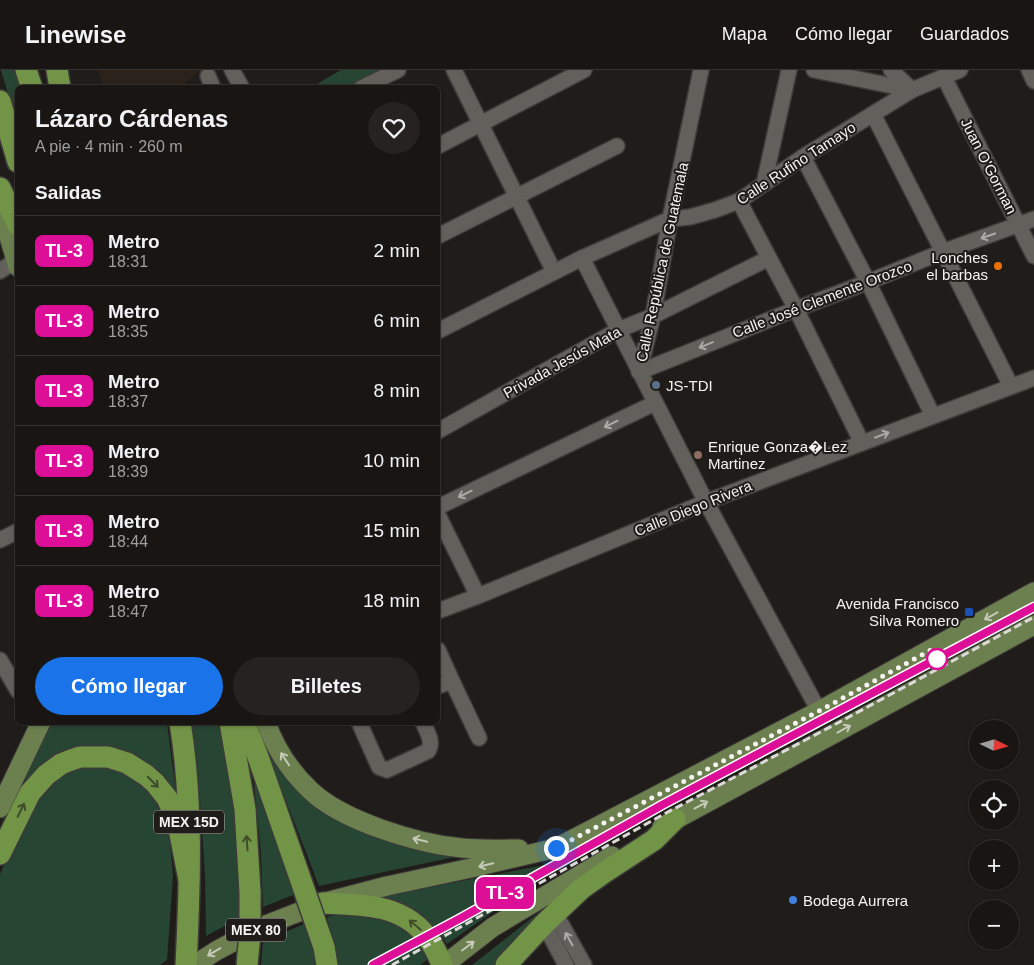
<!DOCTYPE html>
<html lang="es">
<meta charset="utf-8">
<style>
body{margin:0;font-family:Helvetica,sans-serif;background:#252221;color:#f1f3f6;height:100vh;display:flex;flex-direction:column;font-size:19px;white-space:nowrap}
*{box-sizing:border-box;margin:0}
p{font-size:16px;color:#9f9fa0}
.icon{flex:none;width:28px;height:28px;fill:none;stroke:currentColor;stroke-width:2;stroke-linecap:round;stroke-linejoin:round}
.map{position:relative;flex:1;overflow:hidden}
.sheet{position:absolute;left:15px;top:15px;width:425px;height:640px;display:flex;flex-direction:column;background:#181513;border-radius:8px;box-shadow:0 1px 4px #0004,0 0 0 1px #363433}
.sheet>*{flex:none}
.badge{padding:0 10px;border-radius:8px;font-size:18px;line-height:32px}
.needle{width:32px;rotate:95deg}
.buttons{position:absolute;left:969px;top:650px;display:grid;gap:10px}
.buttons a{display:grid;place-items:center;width:50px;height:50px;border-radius:50%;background:#181513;box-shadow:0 1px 4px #0004,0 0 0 1px #363433;font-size:25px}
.you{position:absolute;width:25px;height:25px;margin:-12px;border:4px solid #fff;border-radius:50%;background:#1a73e8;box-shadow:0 0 0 8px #1a73e833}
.map>.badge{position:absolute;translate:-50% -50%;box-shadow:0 0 0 2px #fff}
h2{padding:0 20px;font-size:19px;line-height:45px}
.round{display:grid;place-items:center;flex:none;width:52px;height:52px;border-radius:26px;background:#252221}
.summary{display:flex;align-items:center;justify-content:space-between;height:85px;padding:0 20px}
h1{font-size:24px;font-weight:700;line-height:38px}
.cta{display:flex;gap:10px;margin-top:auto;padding:10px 20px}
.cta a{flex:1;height:58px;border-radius:30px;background:#1a73e8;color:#fff;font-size:20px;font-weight:700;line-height:58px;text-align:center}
.cta a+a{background:#252221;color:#f1f3f6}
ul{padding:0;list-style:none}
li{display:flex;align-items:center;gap:15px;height:70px;padding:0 20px;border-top:1px solid #363433}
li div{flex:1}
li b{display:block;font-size:19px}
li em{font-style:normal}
li .badge{min-width:55px;font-weight:700;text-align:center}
header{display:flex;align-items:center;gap:30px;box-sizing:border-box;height:70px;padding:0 25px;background:#181513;border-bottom:1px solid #363433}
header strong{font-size:24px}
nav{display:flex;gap:28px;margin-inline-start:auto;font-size:18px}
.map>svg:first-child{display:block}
.built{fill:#2b221b}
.green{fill:#274533}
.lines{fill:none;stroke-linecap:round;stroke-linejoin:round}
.minor-casing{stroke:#3d3a39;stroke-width:18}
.major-casing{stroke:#3d3a39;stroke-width:21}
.highway-casing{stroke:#3d3a39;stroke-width:24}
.minor{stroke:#635f5b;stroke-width:15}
.major{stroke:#6c7f4f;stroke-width:19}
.highway{stroke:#729447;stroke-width:21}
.rail{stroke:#dcdad7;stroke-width:3;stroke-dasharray:8 4;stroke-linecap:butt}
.highway-bridge-casing{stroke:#3d3a39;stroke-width:24;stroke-linecap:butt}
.highway-bridge{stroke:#729447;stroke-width:21}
.oneway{stroke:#aca9a6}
.oneway2{stroke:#c5cab8}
.oneway3{stroke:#414c2b}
.line-casing{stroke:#fff;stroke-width:11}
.line{stroke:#dd0e98;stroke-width:8}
.walk{stroke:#f5f3f0;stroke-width:5;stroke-dasharray:0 9}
.food-dot{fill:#e8710a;stroke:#201c19;stroke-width:2}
.service-dot{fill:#5c6f8a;stroke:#201c19;stroke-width:2}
.education-dot{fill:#8d6e63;stroke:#201c19;stroke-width:2}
.transit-dot{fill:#1a4fb4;stroke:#201c19;stroke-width:2}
.stop-dot{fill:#fff;stroke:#dd0e98;stroke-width:2.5}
.shop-dot{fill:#3f7fe0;stroke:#201c19;stroke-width:2}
.labels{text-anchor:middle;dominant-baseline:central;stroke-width:4;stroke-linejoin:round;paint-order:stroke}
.shield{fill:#201c19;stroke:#b5b2b0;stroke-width:1}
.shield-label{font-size:14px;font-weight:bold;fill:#f5f3f0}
.street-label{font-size:15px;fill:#f5f3f0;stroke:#201c19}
.poi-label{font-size:15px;fill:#f5f3f0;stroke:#201c19;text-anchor:start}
</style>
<header>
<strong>Linewise</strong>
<nav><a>Mapa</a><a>Cómo llegar</a><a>Guardados</a></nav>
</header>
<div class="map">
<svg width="1034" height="895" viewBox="0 0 1034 895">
<rect width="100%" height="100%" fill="#201c19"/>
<polygon class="built" points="98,0 200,0 181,17 104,18"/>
<g class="green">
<polygon points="1,0 17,0 23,17 18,18 17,54"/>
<polygon points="341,0 384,0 350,17 310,18"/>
<polygon points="49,653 167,653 176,724 120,682 28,710 23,708"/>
<polygon points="190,653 221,653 234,721 238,794 238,849 206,866 205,805 200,730"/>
<polygon points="263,671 308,728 459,786 319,816"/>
<polygon points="100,694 126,701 152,724 169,761 173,806 167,890 160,895 0,895 0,804 36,729 43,719 67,700"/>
<polygon points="253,703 298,823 263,837 261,783"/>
<path d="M566 791 447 874C434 855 421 842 400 833 393 830 385 829 377 827Z"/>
<polygon points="573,816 498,895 472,895"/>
<polygon points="351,842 376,843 415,864 431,887 420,895 337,895 336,884 327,847"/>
<polygon points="307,853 314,879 315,895 261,895 263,871"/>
</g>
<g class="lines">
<defs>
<g id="minor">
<polyline points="232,0 242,18"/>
<polyline points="454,0 554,202"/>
<polyline points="814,0 912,20"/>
<polyline points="891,0 912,20"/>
<polyline points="1029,0 1034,11"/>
<polyline points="208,6 213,18"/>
<polyline points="944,7 1034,186"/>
<polyline points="361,18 398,0"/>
<polyline points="873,44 1011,316"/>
<polyline points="438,76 584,0"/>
<polyline points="803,87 868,212 933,346"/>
<polyline points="764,114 789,0"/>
<polyline points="739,131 796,239 862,373"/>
<polyline points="438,166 617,76"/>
<polyline points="582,188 706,432 819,641"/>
<polyline points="0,201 15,191"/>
<polyline points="438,261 582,188 670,149 690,147 715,140 739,131 803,87 912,20 960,0"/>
<polyline points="639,302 796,239 868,212 942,182 1034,149"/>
<polyline points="639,302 653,246 670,149 701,0"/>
<polyline points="438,361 618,260 653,246 769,188"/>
<polyline points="438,437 655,333"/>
<polyline points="438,445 478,526"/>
<polyline points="0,470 18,461"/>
<polyline points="438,541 478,526 706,432 1034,308"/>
<polyline points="438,580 452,611"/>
<polyline points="0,590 18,621"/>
<polyline points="438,616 452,611 479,668"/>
<path d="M359 652 379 697 387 700 428 681C434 672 427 662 423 652"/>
<polyline points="555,843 584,895"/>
<polyline points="544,854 566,895"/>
</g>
<g id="major">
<polyline points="0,137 18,197"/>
<path d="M266 652C275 678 290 701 310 720 342 751 418 774 462 778 481 780 500 779 519 779"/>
<polyline points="0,738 41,652"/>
<polyline points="662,757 1034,555"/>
<polyline points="194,895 216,881 263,856 322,833 387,816 471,798 556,778 819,641 1034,522"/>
<polyline points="444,895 493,857 612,786"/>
</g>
<g id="highway">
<polyline points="26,0 32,18"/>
<polyline points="57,0 60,18"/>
<polyline points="0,31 18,92"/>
<polyline points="0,118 18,155"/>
<path d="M180 652C193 733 190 814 186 895"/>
<polyline points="230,652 245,739 250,822"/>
<polyline points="244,652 257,684 299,805"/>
<polyline points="0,784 30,723 46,705 61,694 71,690 80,687 108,687 127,693 146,705 155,713 167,728 175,746 179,759 189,810"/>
<path d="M322 833C363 835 405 833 430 871 435 879 439 886 442 895"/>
<polyline points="324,877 327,895"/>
<polyline points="506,895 544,854 581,819 605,802 654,770 675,749"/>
</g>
</defs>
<use href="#minor" class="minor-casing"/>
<use href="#major" class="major-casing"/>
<use href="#highway" class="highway-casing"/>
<use href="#minor" class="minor"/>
<use href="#major" class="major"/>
<use href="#highway" class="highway"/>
<g class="rail">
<polyline points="373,895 461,848 662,735 1034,537"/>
<polyline points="392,895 666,743 834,655 1034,547"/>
</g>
<defs>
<g id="highway-bridge">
<polyline points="299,805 324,877"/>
<polyline points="247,895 250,864 250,822"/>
</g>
</defs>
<use href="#highway-bridge" class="highway-bridge-casing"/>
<use href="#highway-bridge" class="highway-bridge"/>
</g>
<defs><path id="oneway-shaft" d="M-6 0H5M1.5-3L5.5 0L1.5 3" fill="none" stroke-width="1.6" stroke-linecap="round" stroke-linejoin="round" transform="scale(1.25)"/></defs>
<g class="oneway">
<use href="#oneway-shaft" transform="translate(988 166) rotate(161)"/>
<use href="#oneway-shaft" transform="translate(706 275) rotate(158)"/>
<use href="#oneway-shaft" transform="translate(611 354) rotate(154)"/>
<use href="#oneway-shaft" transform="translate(882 365) rotate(-21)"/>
<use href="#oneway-shaft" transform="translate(465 424) rotate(154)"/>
<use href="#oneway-shaft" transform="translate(569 869) rotate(-119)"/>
</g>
<g class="oneway2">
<use href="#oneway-shaft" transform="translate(991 546) rotate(151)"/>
<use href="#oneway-shaft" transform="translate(844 659) rotate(-29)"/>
<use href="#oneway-shaft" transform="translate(285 689) rotate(-123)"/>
<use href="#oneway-shaft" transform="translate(701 735) rotate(-28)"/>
<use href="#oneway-shaft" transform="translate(420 770) rotate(-166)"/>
<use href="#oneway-shaft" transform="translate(486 795) rotate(167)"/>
<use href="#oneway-shaft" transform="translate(468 876) rotate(-37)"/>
<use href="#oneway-shaft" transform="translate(214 882) rotate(149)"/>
</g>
<g class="oneway3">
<use href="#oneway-shaft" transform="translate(153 712) rotate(45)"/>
<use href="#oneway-shaft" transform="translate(21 740) rotate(-64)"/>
<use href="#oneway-shaft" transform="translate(247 773) rotate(-94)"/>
<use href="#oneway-shaft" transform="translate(415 855) rotate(-140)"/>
</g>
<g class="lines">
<defs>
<polyline id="line" points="373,895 461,848 662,735 1034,537"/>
</defs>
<use href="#line" class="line-casing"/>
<use href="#line" class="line"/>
<polyline class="walk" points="556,778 819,641 931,580 937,589"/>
</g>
<circle class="food-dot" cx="998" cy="196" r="5"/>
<circle class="service-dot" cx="656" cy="315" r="5"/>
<circle class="education-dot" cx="698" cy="385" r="5"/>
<rect class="transit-dot" x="964" y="537" width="10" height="10" rx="2.5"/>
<circle class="stop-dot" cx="937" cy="589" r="10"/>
<circle class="shop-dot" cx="793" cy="830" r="5"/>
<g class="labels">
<g class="shield">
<rect x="154" y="740.5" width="70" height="23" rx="4"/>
<rect x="226" y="848.5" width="60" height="23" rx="4"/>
</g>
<g class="shield-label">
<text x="189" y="752">MEX 15D</text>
<text x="256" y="860">MEX 80</text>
</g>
<g class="street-label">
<text transform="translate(796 93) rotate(-33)">Calle Rufino Tamayo</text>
<text transform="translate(989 96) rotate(63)">Juan O'Gorman</text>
<text transform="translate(662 192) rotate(-78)">Calle República de Guatemala</text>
<text transform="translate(822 229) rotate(-21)">Calle José Clemente Orozco</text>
<text transform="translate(562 292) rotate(-29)">Privada Jesús Mata</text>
<text transform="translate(693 438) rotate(-22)">Calle Diego Rivera</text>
</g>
<g class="poi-label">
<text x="988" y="187" text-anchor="end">Lonches<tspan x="988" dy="17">el barbas</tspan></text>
<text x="666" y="315">JS-TDI</text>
<text x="708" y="376">Enrique Gonza�Lez<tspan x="708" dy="17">Martinez</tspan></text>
<text x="959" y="533" text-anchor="end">Avenida Francisco<tspan x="959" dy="17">Silva Romero</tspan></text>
<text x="803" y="830">Bodega Aurrera</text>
</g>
</g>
</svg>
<div class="buttons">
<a><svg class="needle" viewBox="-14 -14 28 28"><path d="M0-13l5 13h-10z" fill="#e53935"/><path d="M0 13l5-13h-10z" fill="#9f9fa0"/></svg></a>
<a><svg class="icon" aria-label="locate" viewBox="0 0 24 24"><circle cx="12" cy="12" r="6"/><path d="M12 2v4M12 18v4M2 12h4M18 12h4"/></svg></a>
<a>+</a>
<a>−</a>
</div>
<div class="you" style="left:556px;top:778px"></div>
<b class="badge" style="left:505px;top:823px;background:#dd0e98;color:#fff">TL-3</b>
<section class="sheet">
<div class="summary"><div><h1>Lázaro Cárdenas</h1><p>A pie · 4 min · 260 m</p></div><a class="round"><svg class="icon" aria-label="heart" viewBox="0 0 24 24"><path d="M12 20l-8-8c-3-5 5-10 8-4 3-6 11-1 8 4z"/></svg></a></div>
<h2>Salidas</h2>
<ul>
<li><span class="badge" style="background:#dd0e98;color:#fff">TL-3</span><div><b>Metro</b><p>18:31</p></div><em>2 min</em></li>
<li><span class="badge" style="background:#dd0e98;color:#fff">TL-3</span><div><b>Metro</b><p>18:35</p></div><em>6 min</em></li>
<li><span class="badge" style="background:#dd0e98;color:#fff">TL-3</span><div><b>Metro</b><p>18:37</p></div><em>8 min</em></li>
<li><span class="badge" style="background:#dd0e98;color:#fff">TL-3</span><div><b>Metro</b><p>18:39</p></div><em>10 min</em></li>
<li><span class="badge" style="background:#dd0e98;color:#fff">TL-3</span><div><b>Metro</b><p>18:44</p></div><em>15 min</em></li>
<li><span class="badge" style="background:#dd0e98;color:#fff">TL-3</span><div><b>Metro</b><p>18:47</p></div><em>18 min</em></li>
</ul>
<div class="cta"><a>Cómo llegar</a><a>Billetes</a></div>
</section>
</div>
